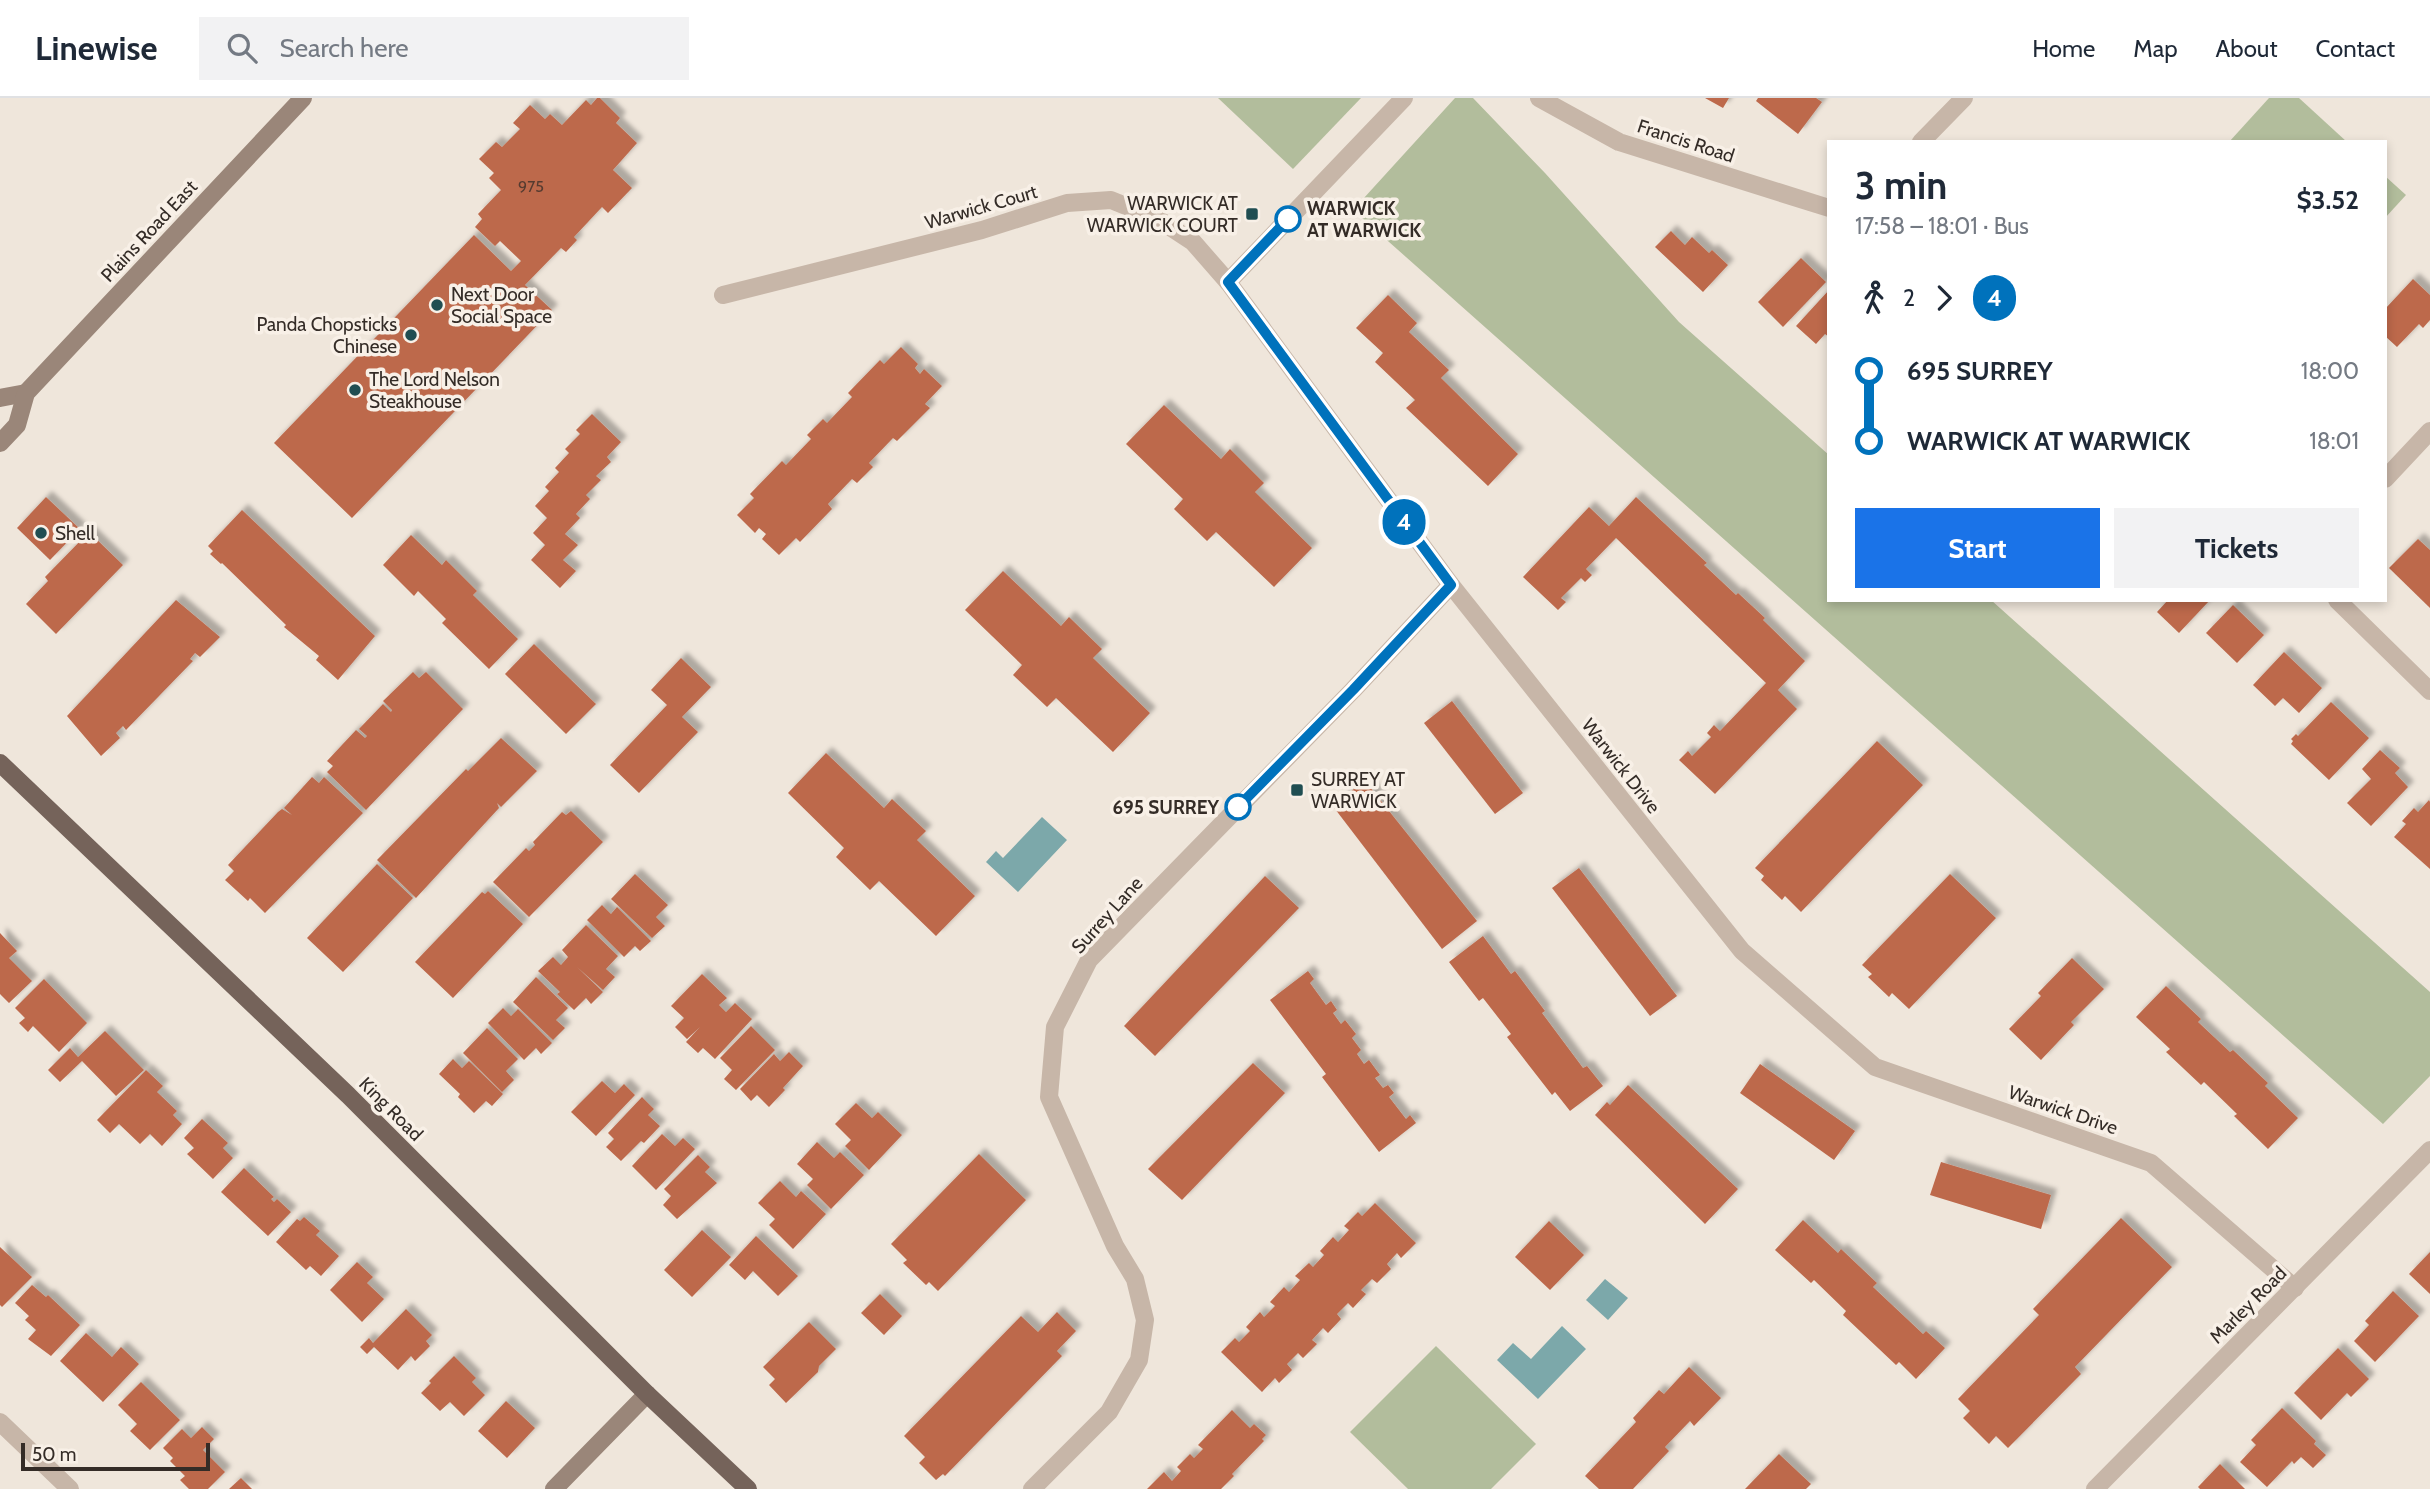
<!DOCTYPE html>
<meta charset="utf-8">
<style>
body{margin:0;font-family:Cabin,sans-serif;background:#f2f2f3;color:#1f2937;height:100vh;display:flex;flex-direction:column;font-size:26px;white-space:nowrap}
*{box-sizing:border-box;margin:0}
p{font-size:23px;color:#747a83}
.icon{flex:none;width:38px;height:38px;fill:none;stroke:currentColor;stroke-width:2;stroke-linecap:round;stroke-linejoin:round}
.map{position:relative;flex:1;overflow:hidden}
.panel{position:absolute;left:1827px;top:42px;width:560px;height:462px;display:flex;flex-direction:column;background:#fff;border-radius:0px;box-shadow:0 4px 10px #0003}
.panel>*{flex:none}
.badge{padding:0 14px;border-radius:23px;font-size:24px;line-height:46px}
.scale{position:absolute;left:21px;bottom:18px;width:189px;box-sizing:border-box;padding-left:7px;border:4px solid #342c27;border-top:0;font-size:19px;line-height:24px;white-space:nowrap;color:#342c27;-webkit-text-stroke:5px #f8f0e7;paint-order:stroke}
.map>.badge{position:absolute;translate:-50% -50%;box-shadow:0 0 0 4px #fff}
.legs{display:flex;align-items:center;gap:10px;height:77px;padding:0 28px;font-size:23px}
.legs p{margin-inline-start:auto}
.summary{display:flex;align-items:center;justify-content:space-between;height:119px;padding:0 28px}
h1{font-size:38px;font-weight:800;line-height:52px}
.action{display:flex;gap:14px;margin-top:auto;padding:14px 28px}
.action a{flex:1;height:80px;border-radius:0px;background:#1a73e8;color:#fff;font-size:28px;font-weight:800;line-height:80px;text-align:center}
.action a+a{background:#f2f2f3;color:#1f2937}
ul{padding:0 28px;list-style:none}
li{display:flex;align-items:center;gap:24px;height:70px;font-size:26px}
li i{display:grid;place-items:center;width:10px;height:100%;margin:0 9px;background:currentColor}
li i::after{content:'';width:18px;height:18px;margin:-9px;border:5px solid;border-radius:50%;background:#fff}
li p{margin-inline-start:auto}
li:first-child i{background:linear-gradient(#0000 50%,currentColor 0)}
li:last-child i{background:linear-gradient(currentColor 50%,#0000 0)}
header{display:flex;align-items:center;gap:42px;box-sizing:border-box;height:98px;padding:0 35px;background:#fff;border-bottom:2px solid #e0e1e3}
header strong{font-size:33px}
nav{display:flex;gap:38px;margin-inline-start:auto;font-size:24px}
.search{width:490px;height:63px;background:#f2f2f3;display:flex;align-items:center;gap:18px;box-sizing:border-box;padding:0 24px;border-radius:0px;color:#747a83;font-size:26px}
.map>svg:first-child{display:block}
.green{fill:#b2bd9c}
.water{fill:#7ca8aa}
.building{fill:#bd694c;filter:url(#shadow)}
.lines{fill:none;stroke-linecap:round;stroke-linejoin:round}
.street{stroke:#c7b6a8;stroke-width:18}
.secondary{stroke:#9a8679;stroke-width:18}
.primary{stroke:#75635a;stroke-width:18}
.line-1-casing{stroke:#fff;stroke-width:16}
.line-1{stroke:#0072bc;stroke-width:10}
.poi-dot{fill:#204e52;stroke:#f8f0e7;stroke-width:2.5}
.stop-1-dot{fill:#fff;stroke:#0072bc;stroke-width:3.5}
.labels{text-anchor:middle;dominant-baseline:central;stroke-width:7;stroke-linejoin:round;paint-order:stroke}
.number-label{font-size:16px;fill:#563b30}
.street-label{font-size:19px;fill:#342c27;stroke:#f8f0e7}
.poi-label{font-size:19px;fill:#342c27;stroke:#f8f0e7;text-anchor:start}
.stop-label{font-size:19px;font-weight:bold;fill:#342c27;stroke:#f8f0e7;text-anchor:start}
</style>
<header>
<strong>Linewise</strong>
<div class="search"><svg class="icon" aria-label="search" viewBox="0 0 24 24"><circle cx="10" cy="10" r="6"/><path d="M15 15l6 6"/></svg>Search here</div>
<nav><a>Home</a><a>Map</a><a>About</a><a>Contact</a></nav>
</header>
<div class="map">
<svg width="2430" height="1391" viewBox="0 0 2430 1391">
<defs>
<filter id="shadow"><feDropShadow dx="6" dy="-6" stdDeviation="2" flood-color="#0004"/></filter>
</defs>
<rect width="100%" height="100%" fill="#efe6db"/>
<g class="green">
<polygon points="1218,0 1361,0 1293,71"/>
<polygon points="1455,0 1473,0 1545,75 1679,224 1829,357 1829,502 1991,502 2430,894 2430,978 2383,1026 1353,112"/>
<polygon points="2269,0 2299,0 2347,44 2229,44"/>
<polygon points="2385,78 2406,97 2385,120"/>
<polygon points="1436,1248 1536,1346 1491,1391 1408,1391 1350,1334"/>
</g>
<g class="water">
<polygon points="1042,719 1067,742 1018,794 986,764 996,753 1003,760"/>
<polygon points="1605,1181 1628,1200 1608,1222 1586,1202"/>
<polygon points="1562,1228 1586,1251 1538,1301 1497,1262 1513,1245 1531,1261"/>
</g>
<g class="building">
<polygon points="597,0 600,0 620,20 616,25 637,45 613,72 632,90 608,115 602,109 574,139 577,142 566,154 561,150 525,187 552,212 352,420 274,345 474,137 511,173 521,163 500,143 495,148 475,129 482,121 478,116 501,92 489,80 494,75 479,61 496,44 502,49 520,31 513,25 530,7 545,21 550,16 562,27 586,2 591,7"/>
<polygon points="1705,0 1729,0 1723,10"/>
<polygon points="1758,0 1816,0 1822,4 1798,36 1756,3"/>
<polygon points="1671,133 1685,147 1692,139 1709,155 1712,152 1728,167 1703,194 1655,149"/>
<polygon points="1801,160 1826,184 1783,229 1758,204"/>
<polygon points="2413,181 2430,197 2430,222 2423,230 2419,226 2397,249 2385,238 2385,211"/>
<polygon points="1829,192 1829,239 1825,236 1816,246 1796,228"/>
<polygon points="1388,197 1417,225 1409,234 1449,272 1441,280 1518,356 1488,388 1406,310 1415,302 1375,264 1383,255 1356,230"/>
<polygon points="901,249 918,266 915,270 920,276 924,271 942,288 925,306 930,310 897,343 893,340 869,365 873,369 857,385 852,381 828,406 832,411 800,444 796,440 779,457 762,441 766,436 759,430 755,435 737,417 754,400 750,396 782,363 786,367 811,341 807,337 823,321 827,325 852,299 848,295 880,262 884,266"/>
<polygon points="1164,307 1221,361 1230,351 1264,385 1255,394 1312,450 1274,489 1216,434 1207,443 1174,411 1183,401 1126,346"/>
<polygon points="592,316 621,344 607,359 611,364 596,378 601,382 586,397 590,401 576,416 580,420 565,436 578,447 563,462 576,473 560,490 531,462 545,447 533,435 547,420 535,408 549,393 545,389 559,374 555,370 569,355 565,351 580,336 576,332"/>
<polygon points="46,399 80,431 50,462 17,430"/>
<polygon points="1636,399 1707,465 1704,467 1736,497 1738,495 1765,520 1763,522 1805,563 1778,592 1797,611 1715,696 1679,662 1688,653 1692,658 1711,639 1707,635 1714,627 1720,633 1766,585 1616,440 1586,471 1592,477 1585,484 1581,480 1561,500 1566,504 1558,512 1523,479 1589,409 1609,428"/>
<polygon points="242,412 375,538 338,582 316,562 319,558 284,529 286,527 222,465 221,466 210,456 213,453 208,448"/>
<polygon points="89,434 123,467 56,536 26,506 48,483 45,479"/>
<polygon points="411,437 442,467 446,462 477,493 473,497 518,541 489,571 442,525 446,521 418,493 414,498 383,467"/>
<polygon points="2418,441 2430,452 2430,510 2389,470"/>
<polygon points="1003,473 1061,528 1069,519 1102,551 1093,560 1150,615 1113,654 1056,600 1047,609 1013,577 1022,567 965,512"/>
<polygon points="176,502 220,539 200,559 195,555 190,561 193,563 126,632 123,628 116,635 120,640 101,658 67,618"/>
<polygon points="2168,502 2210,502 2179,535 2157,514"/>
<polygon points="2233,507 2264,537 2237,565 2206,535"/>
<polygon points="534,546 596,606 566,636 505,576"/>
<polygon points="2284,554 2322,590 2299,615 2283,600 2275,608 2253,587"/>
<polygon points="681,560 711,589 682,619 698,634 639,695 610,667 667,607 651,592"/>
<polygon points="413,574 419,580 426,574 463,611 366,712 327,674 333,668 327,663 356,632 365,640 367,638 359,631 383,606 391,614 392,612 383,603"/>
<polygon points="1452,603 1523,695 1495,716 1424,625"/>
<polygon points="2331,604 2369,640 2329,682 2291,646 2293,643 2291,641 2296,636 2298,638"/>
<polygon points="501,640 537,673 501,709 497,705 499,710 416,800 377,762 466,671 468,673"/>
<polygon points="1877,643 1923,687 1801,814 1785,798 1782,802 1761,782 1764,778 1755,770"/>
<polygon points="2380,652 2400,670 2395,675 2408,689 2371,728 2347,705 2371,681 2362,671"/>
<polygon points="826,655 884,710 892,701 926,733 917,742 975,798 936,838 879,783 870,792 836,759 844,750 788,695"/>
<polygon points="312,679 319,685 324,679 363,715 265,815 250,800 248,803 225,782 234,773 228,767 278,714 282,711 292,717 284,710"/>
<polygon points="1365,683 1477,823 1442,851 1332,707"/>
<polygon points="2429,702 2430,704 2430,771 2394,739 2406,726 2402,723 2414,710 2418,714"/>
<polygon points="571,713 603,744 529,819 493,784 526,750 529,753 535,747 533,744 562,714 566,717"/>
<polygon points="377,766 413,800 343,874 307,840"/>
<polygon points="1579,770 1677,898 1650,918 1552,790"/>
<polygon points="635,776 668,807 656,819 665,828 652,840 611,801"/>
<polygon points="1950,776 1996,820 1909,911 1892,895 1889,899 1868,879 1872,876 1862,867"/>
<polygon points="1265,778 1299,810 1155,958 1124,928"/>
<polygon points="488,793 523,826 453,900 415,864 482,794 485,796"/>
<polygon points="602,807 611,816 617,809 651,843 640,853 635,848 624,859 587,822"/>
<polygon points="586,827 618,858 606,871 615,879 603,892 577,869 603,894 591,906 586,900 574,912 557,896 560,894 538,873 553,859 561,867 568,859 562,852"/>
<polygon points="0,835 17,853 9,860 32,883 9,905 0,896"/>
<polygon points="1483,838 1511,876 1515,873 1545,913 1542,915 1583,970 1587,968 1603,988 1570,1013 1555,994 1552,997 1507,939 1511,936 1483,900 1479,903 1449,864"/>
<polygon points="2072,860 2104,891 2071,924 2074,927 2041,962 2009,931 2041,898 2038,895"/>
<polygon points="1308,873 1314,881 1310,885 1326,907 1331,903 1337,912 1333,915 1341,926 1345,922 1356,936 1352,940 1361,952 1357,956 1364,966 1369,962 1380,977 1375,980 1383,990 1388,987 1394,995 1389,999 1406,1021 1410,1017 1416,1025 1379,1054 1322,979 1326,976 1270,902"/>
<polygon points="702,876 727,900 719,907 726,914 735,905 752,921 715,961 703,950 698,955 686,944 700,929 687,941 675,929 684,920 671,908"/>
<polygon points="536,879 568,910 556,922 565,930 553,942 513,904"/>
<polygon points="44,881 87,925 59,954 33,928 28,934 19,925 25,920 15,910"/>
<polygon points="2166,888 2201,921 2198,924 2230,954 2233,952 2268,985 2265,988 2298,1020 2268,1051 2234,1018 2237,1016 2204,984 2201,987 2166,954 2170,951 2136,919"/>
<polygon points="503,910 511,918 518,911 552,945 541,956 536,950 524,962 488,925"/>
<polygon points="751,928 775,952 736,992 724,981 732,972 720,960"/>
<polygon points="487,930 518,961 506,973 514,982 502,994 463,955"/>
<polygon points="105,933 144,972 116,998 82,963 60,984 48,972 70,950 78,959"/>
<polygon points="789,954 803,968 783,990 785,992 769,1009 757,997 751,1003 740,991 774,956 780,963"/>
<polygon points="453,961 462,970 469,963 503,996 492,1008 486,1003 474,1015 458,999 460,996 439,976"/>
<polygon points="1253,965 1285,995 1182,1102 1148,1071"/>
<polygon points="1760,966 1855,1033 1834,1062 1740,995"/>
<polygon points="146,972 163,988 157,994 177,1013 173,1017 182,1026 162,1048 150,1036 140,1046 119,1026 110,1035 97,1022"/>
<polygon points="602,983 615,995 624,986 635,997 596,1038 571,1014"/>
<polygon points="1628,987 1738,1091 1705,1126 1595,1017 1607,1004 1610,1007"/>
<polygon points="642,999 654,1011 648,1017 660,1028 644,1045 641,1043 621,1063 606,1049 614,1041 608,1035"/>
<polygon points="856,1005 872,1020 878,1014 902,1037 869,1072 845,1048 851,1042 835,1026"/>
<polygon points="202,1021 228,1045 223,1050 233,1060 213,1081 187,1056 194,1050 184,1040"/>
<polygon points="662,1036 675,1048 683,1040 695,1051 656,1092 632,1068"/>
<polygon points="817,1044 834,1060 840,1054 864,1077 831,1111 807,1087 813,1081 797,1066"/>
<polygon points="979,1056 1026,1102 938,1193 929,1184 926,1187 903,1165 907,1162 891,1146"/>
<polygon points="698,1057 710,1069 705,1074 717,1085 677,1121 663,1107 671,1098 664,1091"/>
<polygon points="1941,1064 2051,1097 2041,1131 1930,1097"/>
<polygon points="244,1070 274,1099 271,1101 274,1104 277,1101 291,1114 268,1138 221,1094"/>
<polygon points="780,1083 796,1099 801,1093 826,1116 793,1151 769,1127 775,1121 758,1105"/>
<polygon points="1375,1105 1416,1145 1401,1160 1397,1155 1387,1166 1391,1171 1377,1185 1372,1181 1361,1192 1366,1196 1353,1210 1348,1205 1337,1216 1341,1221 1328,1235 1323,1230 1312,1242 1317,1246 1303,1260 1298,1255 1287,1266 1292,1272 1279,1285 1275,1280 1262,1294 1221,1254 1235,1240 1239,1244 1250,1233 1246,1229 1260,1214 1264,1219 1275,1208 1270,1204 1284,1189 1289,1194 1300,1182 1295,1178 1309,1165 1313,1169 1324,1157 1320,1153 1333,1139 1338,1144 1349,1132 1344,1128 1358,1114 1362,1118"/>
<polygon points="304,1119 320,1133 316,1137 339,1158 321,1178 310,1168 306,1172 276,1144 297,1121 300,1123"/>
<polygon points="2121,1120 2172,1169 2075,1269 2081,1276 2008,1350 1996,1338 1989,1346 1963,1320 1970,1313 1958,1301 2039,1217 2033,1211"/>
<polygon points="1803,1122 1838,1155 1841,1151 1877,1185 1873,1189 1923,1236 1926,1233 1945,1250 1916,1281 1899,1264 1896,1267 1843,1217 1846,1213 1814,1182 1811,1185 1775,1152"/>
<polygon points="1549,1123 1584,1157 1550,1192 1515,1159"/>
<polygon points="702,1132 731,1159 692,1199 664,1172"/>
<polygon points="756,1138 798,1178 778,1198 753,1173 745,1182 729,1167"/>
<polygon points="0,1149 32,1179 2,1209 0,1207"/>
<polygon points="2430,1154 2430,1196 2409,1176"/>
<polygon points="357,1164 373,1179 367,1185 384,1201 362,1224 330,1192"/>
<polygon points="32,1187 46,1199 48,1197 80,1227 51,1258 28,1241 36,1232 25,1222 29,1218 15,1205"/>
<polygon points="2393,1193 2419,1218 2375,1264 2354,1243 2369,1227 2365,1223"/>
<polygon points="880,1196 902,1218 884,1237 861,1215"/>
<polygon points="406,1211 432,1237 426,1243 430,1248 415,1263 411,1258 398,1272 374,1249 367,1256 360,1249 369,1240 373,1245"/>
<polygon points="1057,1214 1076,1233 1057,1253 1062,1258 945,1378 943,1376 936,1382 919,1365 925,1359 904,1338 1021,1218 1038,1234"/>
<polygon points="809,1224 836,1251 819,1268 818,1274 786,1305 769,1287 775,1281 763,1269"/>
<polygon points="86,1235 112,1259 121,1249 139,1266 103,1304 60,1263"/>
<polygon points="2338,1250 2369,1281 2351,1299 2347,1295 2321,1322 2294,1295"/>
<polygon points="454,1258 476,1280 472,1284 485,1297 464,1318 450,1304 440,1313 421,1295 431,1285 429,1283"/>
<polygon points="1689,1269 1721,1300 1694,1328 1690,1323 1665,1349 1669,1353 1633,1391 1599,1391 1585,1378 1636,1324 1633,1320 1659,1292 1664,1296"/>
<polygon points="141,1284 180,1322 150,1352 130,1333 137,1326 118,1307"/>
<polygon points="506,1303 535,1330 507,1360 478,1333"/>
<polygon points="2282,1310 2316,1343 2314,1346 2326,1357 2313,1370 2301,1359 2294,1366 2292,1363 2267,1389 2240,1364 2256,1347 2251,1342"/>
<polygon points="1232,1312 1250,1330 1254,1326 1266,1337 1262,1341 1264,1343 1232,1376 1234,1378 1221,1391 1147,1391 1164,1374 1172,1383 1181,1373 1177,1369 1190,1356 1194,1360 1203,1351 1198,1347"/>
<polygon points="202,1329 214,1341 203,1352 225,1374 208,1391 189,1391 180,1382 185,1378 170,1363 173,1360 163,1350 182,1331 191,1340"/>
<polygon points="1779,1356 1811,1386 1806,1391 1745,1391"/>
<polygon points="2220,1366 2245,1391 2200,1391 2198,1389"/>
<polygon points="241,1380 252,1391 229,1391"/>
</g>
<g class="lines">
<g class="street">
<polyline points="1539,0 1619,44 1829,110"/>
<polyline points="1921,44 1964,0"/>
<polyline points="1228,184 1404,0"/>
<polyline points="723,197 982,132 1067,105 1111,102 1158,121 1193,144 1228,184 1451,487 1742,853 1875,969 2151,1065 2295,1190"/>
<polyline points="2385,381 2430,333"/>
<polyline points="2337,502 2430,593"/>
<polyline points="0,1324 70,1391"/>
<polyline points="1032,1391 1109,1314 1139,1262 1145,1222 1135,1181 1115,1148 1049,999 1055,929 1089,862 1353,592 1451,487"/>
<polyline points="2095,1391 2430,1052"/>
</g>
<g class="secondary">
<polyline points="0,300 26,295"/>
<polyline points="0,345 17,327 26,295 303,0"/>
<polyline points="554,1391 647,1296"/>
</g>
<polyline class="primary" points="0,665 348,997 647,1296 748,1391"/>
</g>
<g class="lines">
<defs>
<polyline id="line-1" points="1238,709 1353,592 1451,487 1228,184 1288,121"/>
</defs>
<use href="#line-1" class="line-1-casing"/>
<use href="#line-1" class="line-1"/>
</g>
<g class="poi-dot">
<rect x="1245" y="109" width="14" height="14" rx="3.5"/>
<circle cx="437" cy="207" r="7"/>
<circle cx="411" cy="237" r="7"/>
<circle cx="355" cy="292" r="7"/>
<circle cx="41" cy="435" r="7"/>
<rect x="1290" y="685" width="14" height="14" rx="3.5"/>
</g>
<g class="stop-1-dot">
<circle cx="1288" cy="121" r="12"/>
<circle cx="1238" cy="709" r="12"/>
</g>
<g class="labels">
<g class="number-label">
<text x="531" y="88">975</text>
</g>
<g class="street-label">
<text transform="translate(1686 43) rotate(18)">Francis Road</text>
<text transform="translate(981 109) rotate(-16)">Warwick Court</text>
<text transform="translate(149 133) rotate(-47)">Plains Road East</text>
<text transform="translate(1621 668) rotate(52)">Warwick Drive</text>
<text transform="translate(1107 817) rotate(-48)">Surrey Lane</text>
<text transform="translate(391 1011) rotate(45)">King Road</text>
<text transform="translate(2063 1012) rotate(19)">Warwick Drive</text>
<text transform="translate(2248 1207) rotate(-45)">Marley Road</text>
</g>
<g class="poi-label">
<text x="1238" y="105" text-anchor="end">WARWICK AT<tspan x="1238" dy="22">WARWICK COURT</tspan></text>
<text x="451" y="196">Next Door<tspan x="451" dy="22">Social Space</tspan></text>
<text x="397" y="226" text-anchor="end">Panda Chopsticks<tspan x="397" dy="22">Chinese</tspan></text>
<text x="369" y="281">The Lord Nelson<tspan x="369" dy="22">Steakhouse</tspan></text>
<text x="55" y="435">Shell</text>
<text x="1311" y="681">SURREY AT<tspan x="1311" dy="22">WARWICK</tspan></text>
</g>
<g class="stop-label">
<text x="1307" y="110">WARWICK<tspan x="1307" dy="22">AT WARWICK</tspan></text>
<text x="1219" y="709" text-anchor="end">695 SURREY</text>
</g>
</g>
</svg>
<div class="scale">50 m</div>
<b class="badge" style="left:1404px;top:424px;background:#0072bc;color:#fff">4</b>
<section class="panel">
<div class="summary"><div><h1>3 min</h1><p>17:58 – 18:01 · Bus</p></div><b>$3.52</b></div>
<div class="legs"><svg class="icon" aria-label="walk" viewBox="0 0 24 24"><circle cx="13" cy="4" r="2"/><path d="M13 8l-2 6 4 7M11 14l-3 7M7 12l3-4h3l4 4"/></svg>2<svg class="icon" aria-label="forward" viewBox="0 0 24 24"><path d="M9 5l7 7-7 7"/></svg><b class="badge" style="background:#0072bc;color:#fff">4</b></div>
<ul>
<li><i style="color:#0072bc"></i><b>695 SURREY</b><p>18:00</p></li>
<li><i style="color:#0072bc"></i><b>WARWICK AT WARWICK</b><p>18:01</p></li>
</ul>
<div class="action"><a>Start</a><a>Tickets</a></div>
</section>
</div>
